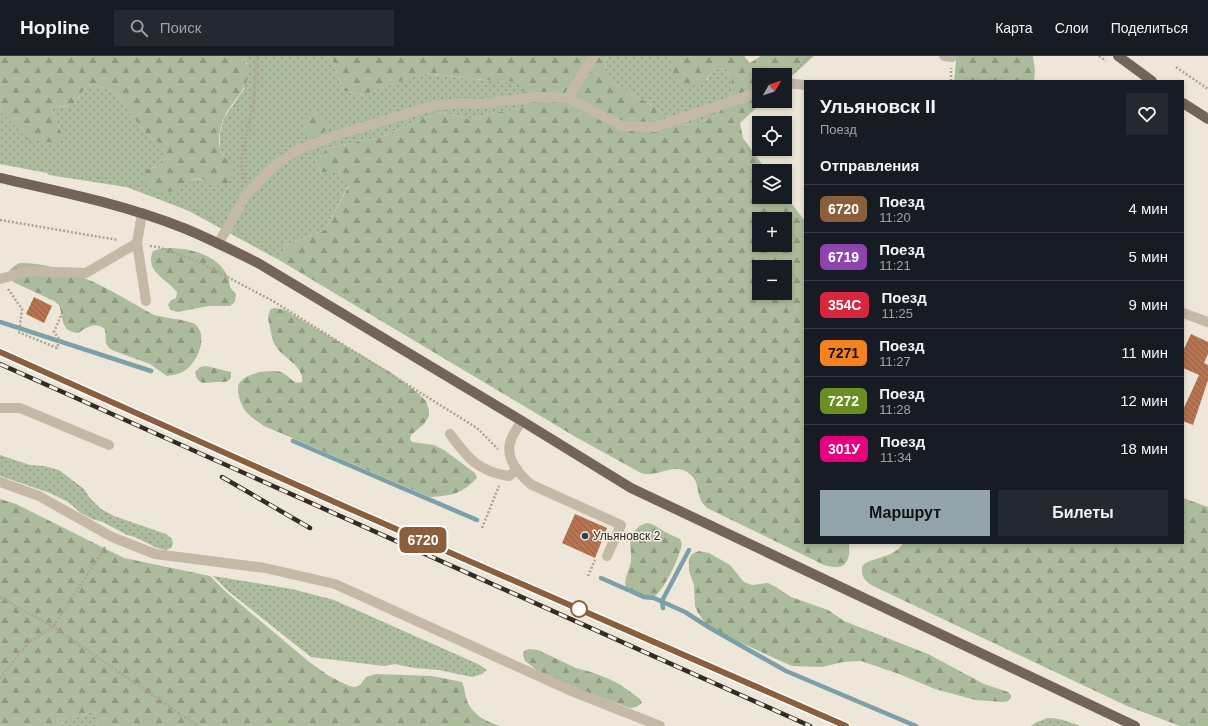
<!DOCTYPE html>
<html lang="ru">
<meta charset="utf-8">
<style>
body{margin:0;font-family:Arial,sans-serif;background:#242831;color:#f1f3f6;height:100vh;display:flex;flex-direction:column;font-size:15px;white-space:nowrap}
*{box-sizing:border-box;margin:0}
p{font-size:13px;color:#9ea1a6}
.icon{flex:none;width:22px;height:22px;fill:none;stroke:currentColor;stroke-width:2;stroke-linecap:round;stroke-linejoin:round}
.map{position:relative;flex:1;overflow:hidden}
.drawer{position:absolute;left:804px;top:24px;width:380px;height:464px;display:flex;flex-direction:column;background:#171b24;border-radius:0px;box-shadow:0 2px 6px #0003}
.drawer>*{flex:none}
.badge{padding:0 8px;border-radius:6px;font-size:14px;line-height:26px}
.needle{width:26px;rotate:51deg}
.buttons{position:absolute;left:752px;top:12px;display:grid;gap:8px}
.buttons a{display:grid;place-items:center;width:40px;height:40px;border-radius:0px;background:#171b24;box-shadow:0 2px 6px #0003;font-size:20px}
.map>.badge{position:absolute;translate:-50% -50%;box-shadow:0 0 0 2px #fff}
h2{padding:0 16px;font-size:15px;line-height:36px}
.round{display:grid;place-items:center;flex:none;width:42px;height:42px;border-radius:0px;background:#242831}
.headline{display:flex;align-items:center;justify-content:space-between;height:68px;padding:0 16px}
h1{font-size:19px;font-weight:700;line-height:30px}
.action{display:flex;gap:8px;margin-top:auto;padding:8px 16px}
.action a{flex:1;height:46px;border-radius:0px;background:#93a5aa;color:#111;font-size:16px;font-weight:700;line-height:46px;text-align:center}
.action a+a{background:#242831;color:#f1f3f6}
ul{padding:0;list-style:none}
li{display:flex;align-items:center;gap:12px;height:48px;padding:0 16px;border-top:1px solid #363941}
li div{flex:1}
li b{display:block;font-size:15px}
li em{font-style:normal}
li .badge{min-width:44px;font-weight:700;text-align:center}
header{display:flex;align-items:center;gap:24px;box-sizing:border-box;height:56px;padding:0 20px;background:#171b24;border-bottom:1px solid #363941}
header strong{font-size:19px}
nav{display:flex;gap:22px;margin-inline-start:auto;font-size:14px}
.search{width:280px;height:36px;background:#242831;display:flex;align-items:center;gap:10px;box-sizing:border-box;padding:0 14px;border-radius:0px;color:#9ea1a6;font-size:15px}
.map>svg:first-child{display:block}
.grass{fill:url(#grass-dots)}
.forest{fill:url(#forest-firs);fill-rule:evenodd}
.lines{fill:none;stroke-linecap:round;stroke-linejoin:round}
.stream{stroke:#7ca0a7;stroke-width:4.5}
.building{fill:url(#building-back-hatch)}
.path{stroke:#b0a291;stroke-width:2.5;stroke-dasharray:2 2;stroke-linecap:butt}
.minor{stroke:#c4b8a7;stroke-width:10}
.major{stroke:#726459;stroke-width:10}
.rail-casing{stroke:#322b26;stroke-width:4.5}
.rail{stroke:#f6f0e5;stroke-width:3;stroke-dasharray:9;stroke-linecap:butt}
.line-casing{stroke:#fff;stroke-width:9}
.line{stroke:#8b5e3c;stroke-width:6}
.poi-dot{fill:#21454e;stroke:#f6f0e5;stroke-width:1.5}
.stop-dot{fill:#fff;stroke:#8b5e3c;stroke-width:2}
.labels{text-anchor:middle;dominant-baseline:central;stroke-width:3;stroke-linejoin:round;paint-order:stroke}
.poi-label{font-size:12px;fill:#322b26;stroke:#f6f0e5;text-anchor:start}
</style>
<header>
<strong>Hopline</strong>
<div class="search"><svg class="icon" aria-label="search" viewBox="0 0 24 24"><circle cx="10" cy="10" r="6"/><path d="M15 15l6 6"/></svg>Поиск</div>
<nav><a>Карта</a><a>Слои</a><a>Поделиться</a></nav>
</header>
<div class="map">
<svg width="1208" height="670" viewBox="0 0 1208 670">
<defs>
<pattern id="grass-dots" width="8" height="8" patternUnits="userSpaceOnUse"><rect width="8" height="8" fill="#acbb9b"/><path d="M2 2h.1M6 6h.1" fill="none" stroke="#8d987e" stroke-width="1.8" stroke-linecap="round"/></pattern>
<pattern id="forest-firs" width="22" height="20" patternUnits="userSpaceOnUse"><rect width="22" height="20" fill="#acbb9b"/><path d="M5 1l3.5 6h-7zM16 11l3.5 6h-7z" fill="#8d987e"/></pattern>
<pattern id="building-back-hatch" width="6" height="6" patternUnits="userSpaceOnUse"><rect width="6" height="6" fill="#b7744e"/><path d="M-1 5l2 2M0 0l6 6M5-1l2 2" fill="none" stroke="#955f41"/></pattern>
</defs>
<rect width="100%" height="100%" fill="#eee7d9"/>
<g class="grass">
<path d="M242 0H328L333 6 344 35 363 39 422 17 493 25 521 26 528 50 469 63 439 56 381 81 327 92 316 106 321 116H338L348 130 325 174 286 189 279 204 189 155 153 141 126 131 49 119 47 117 0 108V47L3 59 62 78 50 50 72 51 87 29 106 32 116 39 147 79 161 88 167 100 161 109 148 113 177 133C194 123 195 119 213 129L232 113 220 93V77L224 62 244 33 247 7Z"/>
<polygon points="606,0 669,0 670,3 707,24 715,13 726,12 732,24 732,37 718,58 696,68 680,69 653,50 613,27 605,18"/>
<polygon points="0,399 30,409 44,410 59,414 84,433 89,441 101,453 114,460 166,478 172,483 173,488 171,492 166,494 157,492 135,481 127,479 103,466 92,463 81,457 68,446 50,437 0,420"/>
<polygon points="213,520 292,533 334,544 478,608 487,614 482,618 472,621 439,614 414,612 395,608 384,610 311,601 228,535"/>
<polygon points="92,655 96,658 96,665 97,670 61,670 64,662 81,660"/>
<path d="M1048 662C1059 662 1070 666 1080 670H1031L1037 666Z"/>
</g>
<g class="forest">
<path d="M0 0H242C260 26 233 41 224 62 220 70 218 84 220 93 222 100 231 106 232 114 233 116 232 120 232 123L223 131C220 130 216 130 213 129 206 127 204 122 196 123 189 124 183 131 176 134 161 139 145 137 142 119L148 113 161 109 167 100 161 88 147 79 116 39 106 32 87 29 72 51 50 50 62 78 57 87 28 84 3 59 0 47Z"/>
<path d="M328 0H606L605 17 613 27 653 50 680 69 696 68 718 58 732 37V24L726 12 715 13C705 27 699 31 682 30L675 22 669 0H744L750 7 761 0H814L785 26V19H759V45H764L740 67 743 82 767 115H759V141H785V139L805 165V487H849C851 508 844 515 824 509L707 452C704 449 701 446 700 442 697 434 698 425 691 419 674 404 659 423 641 417L574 380 279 204 286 189 325 174 348 131 338 116H321L316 106 327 92 381 81 439 56 469 63 527 50 521 26 493 25 423 17 363 39 344 35 333 6ZM759 163H785V189H759ZM759 211H785V237H759Z"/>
<polygon points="954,0 1033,0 1035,15 1034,25 954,25 956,5"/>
<circle cx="315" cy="68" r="12"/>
<path d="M163 192C186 191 216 197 227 219 232 229 226 228 236 238L235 246 230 250H208L178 256 171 254 168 249 171 244 176 242 177 236C167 223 144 215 153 195Z"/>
<path d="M20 207C69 207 113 236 154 259 164 262 191 264 196 269 208 281 198 304 187 313 181 318 174 319 167 320L150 308 114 295 109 292 106 287 105 273C95 265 87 271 78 277 60 275 64 263 59 249L54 245 13 226 8 221C9 213 12 211 20 207Z"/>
<path d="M275 252 285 254 390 316 418 337 426 345 429 354V360L424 368 411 379 410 383 412 386 434 389 444 394 475 417 477 422C462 438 451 440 430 441L264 370C256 364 246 359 242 349 239 344 238 337 238 331 240 317 270 313 281 316 289 319 294 330 302 326 305 310 282 302 275 289 272 284 271 277 270 271 268 264 267 259 271 253Z"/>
<path d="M206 310 231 316V322C227 327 224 326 217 326 206 326 198 331 195 316L200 311Z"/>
<path d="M1183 442 1208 451V670H1180L1127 650 875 531C866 526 861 522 862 511L864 508C876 501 897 500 903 487H1183Z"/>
<path d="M0 443 16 448 124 502 210 520 225 535 308 605 329 620 349 630 355 631 360 629 366 621 376 618 432 620 462 626C465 632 465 639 467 645 473 659 485 665 500 670H97L96 665V658L92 655 81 660 64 662 61 670H0Z"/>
<path d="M647 467 652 468 665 476 680 483 682 488C680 500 663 539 650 543 643 545 632 538 627 534 622 523 630 515 631 504 632 495 628 487 632 479 636 472 640 469 647 467Z"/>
<polygon points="699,495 709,497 730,509 744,526 752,529 768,527 776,531 791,541 828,554 844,565 928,598 984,628 1008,636 1011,639 1011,642 1008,645 1003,646 975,644 935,633 899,618 861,605 843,606 822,611 792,610 730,582 707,569 698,557 695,550 694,529 689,515 689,503 692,498"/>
<polygon points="529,593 538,594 576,612 591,616 609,623 621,629 640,643 642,647 636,651 630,652 578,633 539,616 525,605 523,599 524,595"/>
</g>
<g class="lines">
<g class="stream">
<polyline points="0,266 151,315"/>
<polyline points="293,385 477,464"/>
<polyline points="601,522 644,541 654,542 685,556 710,572 786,615 916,670"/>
<polyline points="663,552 662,545 689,494"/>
</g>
</g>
<g class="building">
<polygon points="34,241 52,250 44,267 26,258"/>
<polygon points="1191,278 1208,286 1208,298 1204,307 1208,309 1208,324 1193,369 1183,365 1183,354 1199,319 1183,312 1183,295"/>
<polygon points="575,458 607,472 595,502 562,487"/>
</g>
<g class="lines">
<g class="path">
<polyline points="1099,0 1106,5"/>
<polyline points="1176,11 1208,33"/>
<polyline points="795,16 809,0"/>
<polyline points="951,25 951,12"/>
<polyline points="244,123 241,104 254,44 257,0"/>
<polyline points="0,164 118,184"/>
<polyline points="150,190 158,191 197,205 273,245 477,372 498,393"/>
<polyline points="8,233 22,253 20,269 18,276 57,292 60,284 54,276 62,257"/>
<polyline points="482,472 499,430"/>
<polyline points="588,520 595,504"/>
<polyline points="0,541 53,571 198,670"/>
<polyline points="0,622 29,586 53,571 106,490"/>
</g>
<g class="minor">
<polyline points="944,0 952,1"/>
<polyline points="785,27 805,29"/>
<polyline points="568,42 594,0"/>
<polyline points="142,157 137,187 146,245"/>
<polyline points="218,188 246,139 272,112 295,95 337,79 432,50 461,47 479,48 537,41 568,42 622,70 655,71 759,36"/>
<polyline points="0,223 28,215 86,217 137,187"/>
<polyline points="1183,257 1208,266"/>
<polyline points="0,352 20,352 109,389"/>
<path d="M522 365C518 371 513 377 511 384 504 401 519 419 532 429L621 469 607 500"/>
<path d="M450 378C467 401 478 416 509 420L517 413"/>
<polyline points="0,426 39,440 112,481 155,498 265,512 335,528 569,634 660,670"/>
</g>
<g class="major">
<polyline points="1118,0 1152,25"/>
<polyline points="1183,47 1208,63"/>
<path d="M0 122C63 136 126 149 186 173 210 183 234 195 258 207L522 365 631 432 1135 670"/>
</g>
<defs>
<g id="rail">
<polyline points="0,296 348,452 846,670"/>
<polyline points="0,308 810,670"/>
<polyline points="222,421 310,472"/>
</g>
</defs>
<use href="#rail" class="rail-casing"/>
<use href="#rail" class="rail"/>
</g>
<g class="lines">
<defs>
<polyline id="line" points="0,296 348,452 846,670"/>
</defs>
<use href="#line" class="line-casing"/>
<use href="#line" class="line"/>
</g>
<circle class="poi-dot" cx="585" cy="480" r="4"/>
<circle class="stop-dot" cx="579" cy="553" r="8"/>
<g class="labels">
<g class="poi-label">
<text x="593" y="480">Ульяновск 2</text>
</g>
</g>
</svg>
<div class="buttons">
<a><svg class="needle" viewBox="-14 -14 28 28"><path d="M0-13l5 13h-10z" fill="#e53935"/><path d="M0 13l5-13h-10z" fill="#9ea1a6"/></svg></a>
<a><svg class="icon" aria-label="locate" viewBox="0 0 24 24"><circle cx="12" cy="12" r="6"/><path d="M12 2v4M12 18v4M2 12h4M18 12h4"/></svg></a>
<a><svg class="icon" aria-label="layers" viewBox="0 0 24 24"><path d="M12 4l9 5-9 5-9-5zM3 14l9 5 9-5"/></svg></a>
<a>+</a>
<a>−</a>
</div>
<b class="badge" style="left:423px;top:484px;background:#8b5e3c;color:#fff">6720</b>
<section class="drawer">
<div class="headline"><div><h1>Ульяновск II</h1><p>Поезд</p></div><a class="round"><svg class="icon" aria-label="heart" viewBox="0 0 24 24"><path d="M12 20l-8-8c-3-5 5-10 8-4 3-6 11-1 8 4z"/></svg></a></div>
<h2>Отправления</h2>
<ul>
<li><span class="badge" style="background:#8b5e3c;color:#fff">6720</span><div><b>Поезд</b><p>11:20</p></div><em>4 мин</em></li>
<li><span class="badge" style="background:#8e44ad;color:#fff">6719</span><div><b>Поезд</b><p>11:21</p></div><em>5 мин</em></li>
<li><span class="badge" style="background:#d7263d;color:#fff">354С</span><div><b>Поезд</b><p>11:25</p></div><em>9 мин</em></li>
<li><span class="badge" style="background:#f58220;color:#111">7271</span><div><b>Поезд</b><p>11:27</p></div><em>11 мин</em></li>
<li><span class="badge" style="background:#6b8e23;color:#fff">7272</span><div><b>Поезд</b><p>11:28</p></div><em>12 мин</em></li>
<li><span class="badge" style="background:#e6007e;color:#fff">301У</span><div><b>Поезд</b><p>11:34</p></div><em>18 мин</em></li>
</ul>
<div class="action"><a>Маршрут</a><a>Билеты</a></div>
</section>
</div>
